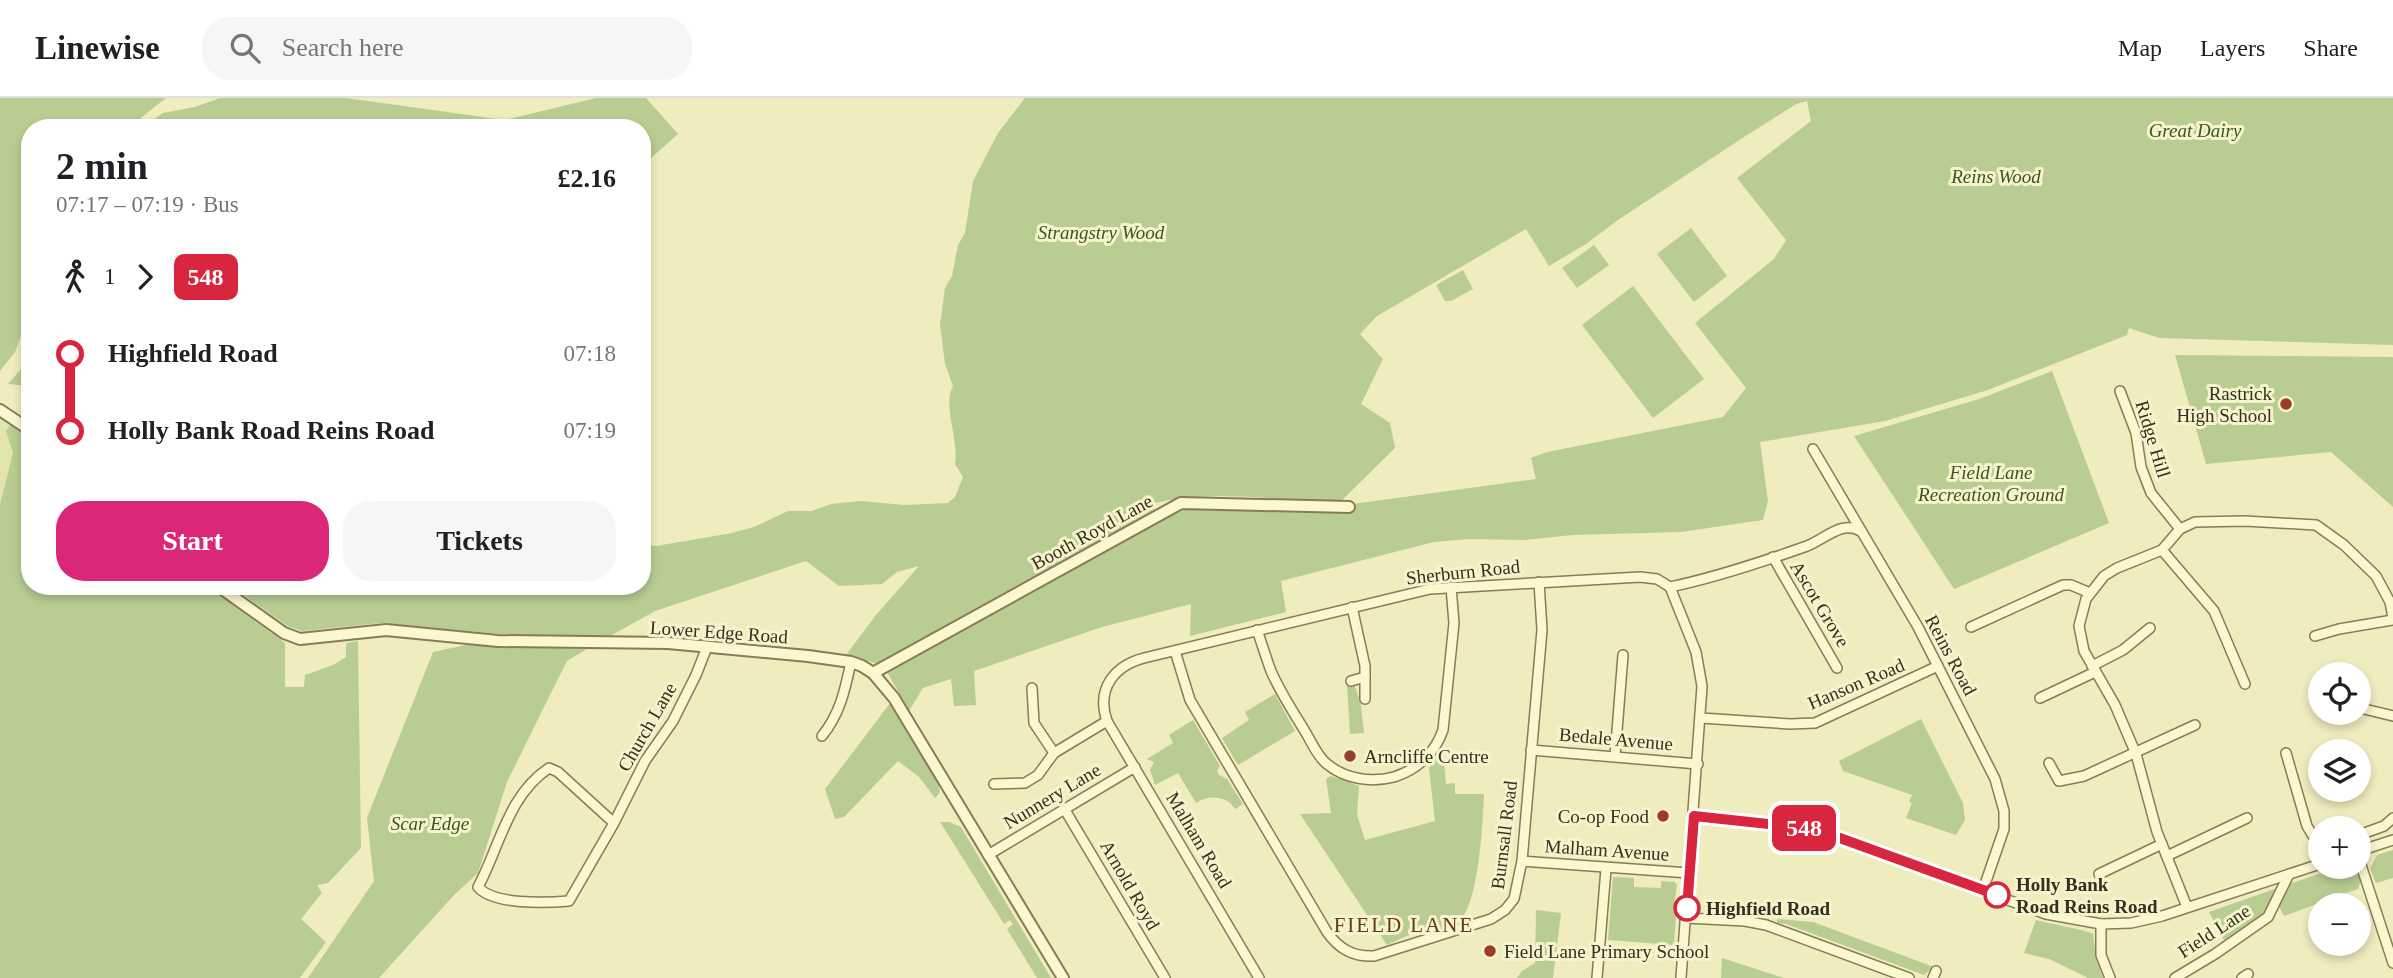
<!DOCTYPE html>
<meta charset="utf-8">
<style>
body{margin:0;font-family:"Times New Roman",serif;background:#f6f6f6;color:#202124;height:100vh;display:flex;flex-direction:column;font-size:26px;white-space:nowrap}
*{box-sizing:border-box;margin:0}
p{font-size:23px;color:#757577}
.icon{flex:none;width:38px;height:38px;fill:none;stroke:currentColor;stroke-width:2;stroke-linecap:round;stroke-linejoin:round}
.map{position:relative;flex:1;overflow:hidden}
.details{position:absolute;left:21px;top:21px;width:630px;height:476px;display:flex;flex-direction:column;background:#fff;border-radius:28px;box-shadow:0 4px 10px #0003}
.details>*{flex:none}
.badge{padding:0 14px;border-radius:10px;font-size:24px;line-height:46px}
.fabs{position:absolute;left:2308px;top:564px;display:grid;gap:14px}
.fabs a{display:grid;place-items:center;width:63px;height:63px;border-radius:50%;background:#fff;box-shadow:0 4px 10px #0003;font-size:35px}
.map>.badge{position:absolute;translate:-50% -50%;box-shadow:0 0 0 4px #fff}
.legs{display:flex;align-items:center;gap:10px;height:77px;padding:0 35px;font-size:23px}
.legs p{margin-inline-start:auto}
.overview{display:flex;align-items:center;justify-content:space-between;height:119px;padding:0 35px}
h1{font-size:38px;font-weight:700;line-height:52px}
.primary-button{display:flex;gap:14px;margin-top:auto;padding:14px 35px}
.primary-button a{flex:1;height:80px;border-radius:28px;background:#db2777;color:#fff;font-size:28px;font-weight:700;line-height:80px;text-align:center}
.primary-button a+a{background:#f6f6f6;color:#202124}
ul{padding:0 35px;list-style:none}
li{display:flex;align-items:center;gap:24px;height:77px;font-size:26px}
li i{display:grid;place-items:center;width:10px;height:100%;margin:0 9px;background:currentColor}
li i::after{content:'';width:18px;height:18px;margin:-9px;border:5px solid;border-radius:50%;background:#fff}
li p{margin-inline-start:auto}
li:first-child i{background:linear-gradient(#0000 50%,currentColor 0)}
li:last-child i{background:linear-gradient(currentColor 50%,#0000 0)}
header{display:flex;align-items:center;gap:42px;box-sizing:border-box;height:98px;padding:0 35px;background:#fff;border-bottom:2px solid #e0e0e0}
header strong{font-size:33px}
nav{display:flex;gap:38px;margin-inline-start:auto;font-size:24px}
.search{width:490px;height:63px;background:#f6f6f6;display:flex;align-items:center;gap:18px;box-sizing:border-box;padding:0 24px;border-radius:28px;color:#757577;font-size:26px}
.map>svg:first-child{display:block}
.farmland{fill:#e1e5ab}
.green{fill:#b9cd92;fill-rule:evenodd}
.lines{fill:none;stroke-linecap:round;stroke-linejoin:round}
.minor-casing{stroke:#887c56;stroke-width:12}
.tertiary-casing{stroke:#887c56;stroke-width:14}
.minor{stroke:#faf7d1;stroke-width:9}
.tertiary{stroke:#faf7d1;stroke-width:10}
.line-1-casing{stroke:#fff;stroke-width:16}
.line-1{stroke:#d7263d;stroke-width:10}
.poi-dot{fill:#993e24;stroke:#f6f4ce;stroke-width:2.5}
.stop-1-dot{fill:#fff;stroke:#d7263d;stroke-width:3.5}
.labels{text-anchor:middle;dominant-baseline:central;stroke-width:6;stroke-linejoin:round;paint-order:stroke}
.park-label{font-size:19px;font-style:italic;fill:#3c5421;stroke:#f6f4ce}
.poi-label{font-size:19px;fill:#372f1b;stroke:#f6f4ce;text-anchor:end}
.street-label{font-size:19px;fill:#372f1b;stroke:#f6f4ce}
.stop-label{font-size:19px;font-weight:bold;fill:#372f1b;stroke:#f6f4ce;text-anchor:start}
.neighbourhood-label{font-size:21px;letter-spacing:2px;fill:#653a19;stroke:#f6f4ce}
</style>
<header>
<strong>Linewise</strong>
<div class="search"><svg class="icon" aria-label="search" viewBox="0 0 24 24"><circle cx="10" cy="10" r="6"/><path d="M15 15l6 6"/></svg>Search here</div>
<nav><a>Map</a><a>Layers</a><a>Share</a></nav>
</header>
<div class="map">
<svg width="2393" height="880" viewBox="0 0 2393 880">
<rect width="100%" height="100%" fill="#efecbe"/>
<polygon class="farmland" points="0,318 11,326 6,333 13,355 0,406"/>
<g class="green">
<polygon points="0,0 166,0 128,30 30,30 30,213 15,254 0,273"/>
<polygon points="220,0 346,0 505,22 596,0 646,0 678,36 642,68 642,30 142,30 163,15 195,9"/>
<path d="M1025 0H2393V247L2159 240 2129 230 2127 237 1988 292 1885 323 1760 344 1768 403 1763 422 1681 434 1573 437 1524 442 1469 441 1434 444 1281 483 1286 514 1190 538 1191 506 1102 529 974 573 976 607 954 608 951 581 923 590 909 613 886 572 1010 504 1007 501 998 506 995 505 878 566 846 557 876 517 919 468 897 474 882 486 839 488 806 463 655 513 605 541 511 537 381 525 303 533 289 529 231 488H642V447L656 448 732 435 754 429 788 413H812L831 406 860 403 904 407 948 405 955 399 963 379 955 366C959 340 942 308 953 288L945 266 940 227 945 190 952 178 958 147 965 135 973 83 998 35ZM1807 3 1811 23 1737 80 1786 142 1774 161 1695 225 1746 290 1723 319 1547 354 1531 360 1536 381 1353 406 1335 413 1245 410 1186 411 1167 420H1153L1155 405C1214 392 1278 401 1337 407L1395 350 1390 325 1361 306 1383 261 1360 236 1377 218 1526 131 1549 168 1586 146 1618 122 1744 39 1796 6Z"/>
<polygon points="1691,130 1727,178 1694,204 1657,156"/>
<polygon points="1594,147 1609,167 1577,190 1562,170"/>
<polygon points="1463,172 1473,191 1451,203 1445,203 1436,187"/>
<polygon points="1633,188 1704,281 1653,320 1582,227"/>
<polygon points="2175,257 2393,259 2393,409 2331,354 2206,366"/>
<polygon points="30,260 30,288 8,286 29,262"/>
<polygon points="2052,273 2109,425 1954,491 1854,338 1979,301"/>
<polygon points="11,326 30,340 30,488 206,488 285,545 285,589 304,589 305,577 333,567 346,559 346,545 358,543 361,750 328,785 317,787 322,795 301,821 326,844 300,880 0,880 0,406 13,355 6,333"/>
<polygon points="466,547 587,551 567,563 542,613 507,684 478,775 454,797 379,880 308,880 374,783 367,720 433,554"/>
<polygon points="1354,585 1361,607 1364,635 1350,636 1347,588"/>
<polygon points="1275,596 1295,633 1238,667 1222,640 1249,622 1245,614"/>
<polygon points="891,604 910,640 938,682 940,694 935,700 919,679 898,663 844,719 835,721 825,691"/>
<polygon points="1921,621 1963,705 1965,722 1956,737 1906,720 1912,705 1909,704 1912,697 1843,673 1839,663"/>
<path d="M1193 622 1220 668 1217 673 1219 677 1227 681 1243 706 1235 711C1227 697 1208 697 1196 705L1178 675 1155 687 1150 672 1154 664 1147 661 1173 645 1169 637Z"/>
<path d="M1443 652 1446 686 1455 685V696H1484C1483 722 1479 807 1459 823 1449 832 1430 832 1417 835 1407 837 1396 843 1387 847L1300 716 1331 715 1326 681 1331 678 1359 688 1357 717 1365 742 1435 723 1429 670Z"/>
<polygon points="940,724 949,724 961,729 1051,880 1037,880 1007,831 1013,826 1010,822 1004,826"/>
<polygon points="2393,752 2393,780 2376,785 2370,771 2377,757"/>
<polygon points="2342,768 2358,776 2361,782 2358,791 2284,818 2278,806 2286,787"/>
<polygon points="1613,779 1634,780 1634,789 1661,790 1661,783 1675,784 1677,787 1673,813 1676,817 1674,847 1608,842"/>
<polygon points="2280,789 2266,817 2241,834 2224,842 2209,814"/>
<polygon points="1536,812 1561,815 1553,880 1517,880 1522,873 1535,865"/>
<polygon points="1777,821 1813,824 1934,869 1924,877 1786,826 1777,825"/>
<path d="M2036 822C2049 826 2084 831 2093 836L2096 860 2103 880H2088L2049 861 2024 855Z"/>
<polygon points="1722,860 1784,880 1721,880"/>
</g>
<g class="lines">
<defs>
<g id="minor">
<polyline points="2120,293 2136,335 2141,369 2151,395 2180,431"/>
<polyline points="1813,351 1918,529 1995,681 2004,713 2004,731 1983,792"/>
<polyline points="2162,452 2214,513 2245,586"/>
<polyline points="1773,459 1837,570"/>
<polyline points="1670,489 1696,554 1702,588 1681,880"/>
<polyline points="1352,509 1365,568 1365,601"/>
<polyline points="1971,529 2063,487 2071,487 2090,495"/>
<path d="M1257 532C1262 546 1266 560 1271 573 1280 594 1294 615 1306 635 1312 645 1317 658 1327 666 1345 681 1371 685 1394 679 1417 672 1435 655 1443 632L1454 525 1451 489"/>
<polyline points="2315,538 2339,531 2393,522"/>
<path d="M1175 553 1190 602 1327 834C1339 851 1353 859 1374 858L1491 821 1505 812 1514 801 1522 763 1542 532 1539 484"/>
<polyline points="2092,568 2123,552 2150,530"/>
<polyline points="1351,583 1365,579"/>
<polyline points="1032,590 1034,625 1054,655"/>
<polyline points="2040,600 2095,574"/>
<polyline points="2360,610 2393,618"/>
<polyline points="1701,620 1790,626 1815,625 1938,568"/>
<path d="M822 638C840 616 845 592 851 564"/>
<polyline points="1531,652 1698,666"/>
<polyline points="2286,655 2307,728 2313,738 2320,742"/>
<polyline points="1615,658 1623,557"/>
<polyline points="2049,665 2059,683 2084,678 2195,627"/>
<polyline points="994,686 1025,685 1038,677 1054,655 1107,623"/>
<polyline points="1065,712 1165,880"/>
<polyline points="1694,718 1815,731 2046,816 2101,826 2131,825 2162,818 2320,766"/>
<path d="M614 725 558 674 549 670C508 697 500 748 478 789 493 807 546 805 569 803L614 725 645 663 673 623 696 577 707 549"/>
<polyline points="2359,737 2384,728 2393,720"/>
<polyline points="2359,753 2393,742"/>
<polyline points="988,757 1135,669"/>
<polyline points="2167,758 2247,720"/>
<polyline points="2359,761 2393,865"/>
<polyline points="1522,763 1689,775"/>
<polyline points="2099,776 2162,746"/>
<polyline points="2187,809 2157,734 2136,656 2115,607 2084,553 2079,528 2086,501 2104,478 2117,470 2162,452 2180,431 2195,424 2245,423 2316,427 2344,447 2376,478 2390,504 2393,520"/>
<polyline points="1686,820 1745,823 1766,827 1909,880"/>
<polyline points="2101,826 2101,857 2110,880"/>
<path d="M1259 880 1107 623C1096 591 1114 568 1144 560L1430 491 1640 479 1657 481 1670 489C1717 479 1762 464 1807 448 1825 441 1843 421 1862 434"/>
<polyline points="1597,880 1606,771"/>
<polyline points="1933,880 1936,873"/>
<polyline points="2175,880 2215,856 2268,819 2289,776"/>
<polyline points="2242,880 2248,876"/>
</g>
<g id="tertiary">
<polyline points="0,312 30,332"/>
<polyline points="218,488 284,535 300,541 386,532 498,543 668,545 808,558 851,564 862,568 873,575 894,600 1063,880"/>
<polyline points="873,575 1181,405 1349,409"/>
</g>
</defs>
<use href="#minor" class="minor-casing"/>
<use href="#tertiary" class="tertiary-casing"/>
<use href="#minor" class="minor"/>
<use href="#tertiary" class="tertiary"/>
</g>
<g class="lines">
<defs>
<polyline id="line-1" points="1687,810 1694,718 1815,731 1997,797"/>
</defs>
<use href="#line-1" class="line-1-casing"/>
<use href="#line-1" class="line-1"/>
</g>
<g class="poi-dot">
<circle cx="2286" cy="306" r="7"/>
<circle cx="1350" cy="658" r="7"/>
<circle cx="1663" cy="718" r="7"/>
<circle cx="1490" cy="853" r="7"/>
</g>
<g class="stop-1-dot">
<circle cx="1997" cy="797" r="12"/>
<circle cx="1687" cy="810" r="12"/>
</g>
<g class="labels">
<g class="park-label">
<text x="2195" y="32">Great Dairy</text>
<text x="1996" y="78">Reins Wood</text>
<text x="1101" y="134">Strangstry Wood</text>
<text x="1991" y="374">Field Lane<tspan x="1991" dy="22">Recreation Ground</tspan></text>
<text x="430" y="725">Scar Edge</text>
</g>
<g class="poi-label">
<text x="2272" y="295">Rastrick<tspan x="2272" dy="22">High School</tspan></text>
<text x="1364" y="658" text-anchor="start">Arncliffe Centre</text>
<text x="1649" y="718">Co-op Food</text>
<text x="1504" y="853" text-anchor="start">Field Lane Primary School</text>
</g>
<g class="street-label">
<text transform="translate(2153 341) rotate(73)">Ridge Hill</text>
<text transform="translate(1092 434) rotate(-29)">Booth Royd Lane</text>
<text transform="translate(1463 474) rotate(-6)">Sherburn Road</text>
<text transform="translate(1820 506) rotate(59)">Ascot Grove</text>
<text transform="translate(719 534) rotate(4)">Lower Edge Road</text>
<text transform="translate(1951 557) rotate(62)">Reins Road</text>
<text transform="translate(1856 586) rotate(-23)">Hanson Road</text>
<text transform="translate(647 629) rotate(-60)">Church Lane</text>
<text transform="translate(1616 641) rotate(5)">Bedale Avenue</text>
<text transform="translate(1052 698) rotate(-31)">Nunnery Lane</text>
<text transform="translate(1504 737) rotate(-83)">Burnsall Road</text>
<text transform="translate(1199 742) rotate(59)">Malham Road</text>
<text transform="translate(1607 752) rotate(4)">Malham Avenue</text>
<text transform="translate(1130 787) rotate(60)">Arnold Royd</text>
<text transform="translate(2214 833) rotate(-33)">Field Lane</text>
</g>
<g class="stop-label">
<text x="2016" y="786">Holly Bank<tspan x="2016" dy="22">Road Reins Road</tspan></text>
<text x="1706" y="810">Highfield Road</text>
</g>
<g class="neighbourhood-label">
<text x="1404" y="827">FIELD LANE</text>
</g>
</g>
</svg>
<div class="fabs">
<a><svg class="icon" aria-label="locate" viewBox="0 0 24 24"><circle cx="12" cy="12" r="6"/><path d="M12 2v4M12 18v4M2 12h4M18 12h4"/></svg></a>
<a><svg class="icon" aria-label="layers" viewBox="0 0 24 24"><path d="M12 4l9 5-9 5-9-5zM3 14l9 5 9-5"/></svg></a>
<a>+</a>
<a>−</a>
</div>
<b class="badge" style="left:1804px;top:730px;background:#d7263d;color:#fff">548</b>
<section class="details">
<div class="overview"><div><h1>2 min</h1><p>07:17 – 07:19 · Bus</p></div><b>£2.16</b></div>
<div class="legs"><svg class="icon" aria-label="walk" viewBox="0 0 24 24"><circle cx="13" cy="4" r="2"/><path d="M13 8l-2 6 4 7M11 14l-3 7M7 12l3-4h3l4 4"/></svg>1<svg class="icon" aria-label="forward" viewBox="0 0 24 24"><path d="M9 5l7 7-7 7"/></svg><b class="badge" style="background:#d7263d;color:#fff">548</b></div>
<ul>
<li><i style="color:#d7263d"></i><b>Highfield Road</b><p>07:18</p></li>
<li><i style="color:#d7263d"></i><b>Holly Bank Road Reins Road</b><p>07:19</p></li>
</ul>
<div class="primary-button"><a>Start</a><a>Tickets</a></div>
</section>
</div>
